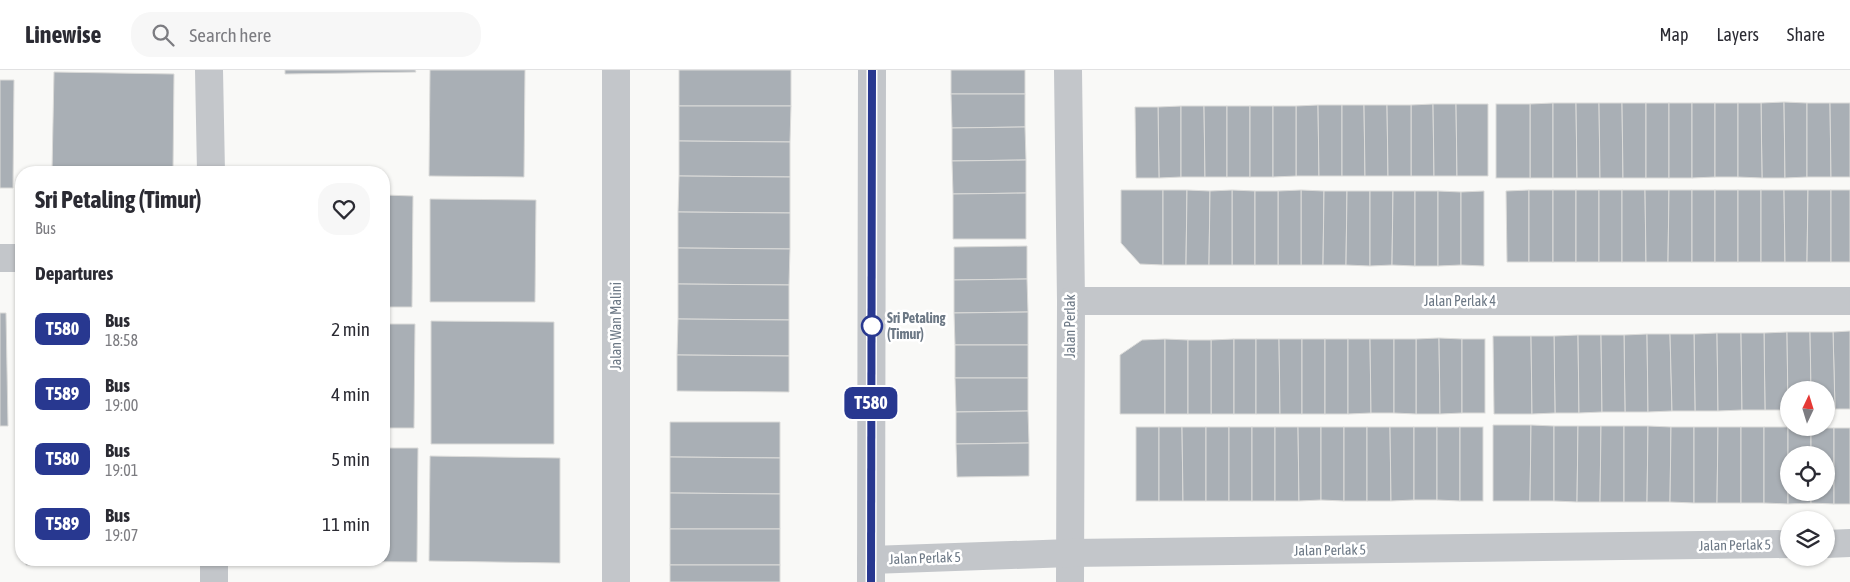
<!DOCTYPE html>
<style>
body{margin:0;font-family:"Asap Condensed",sans-serif;background:#f7f7f7;color:#2b2b33;height:100vh;display:flex;flex-direction:column;font-size:19px;white-space:nowrap}
*{box-sizing:border-box;margin:0}
p{font-size:16px;color:#7c7c81}
.icon{flex:none;width:28px;height:28px;fill:none;stroke:currentColor;stroke-width:2;stroke-linecap:round;stroke-linejoin:round}
.map{position:relative;flex:1;overflow:hidden}
.panel{position:absolute;left:15px;top:96px;width:375px;height:400px;display:flex;flex-direction:column;background:#fff;border-radius:20px;box-shadow:0 1px 4px #0004}
.panel>*{flex:none}
.badge{padding:0 10px;border-radius:8px;font-size:18px;line-height:32px}
.needle{width:32px;rotate:4deg}
.fabs{position:absolute;left:1780px;top:311px;display:grid;gap:10px}
.fabs a{display:grid;place-items:center;width:55px;height:55px;border-radius:50%;background:#fff;box-shadow:0 1px 4px #0004;font-size:25px}
.map>.badge{position:absolute;translate:-50% -50%;box-shadow:0 0 0 2px #fff}
h2{padding:0 20px;font-size:19px;line-height:45px}
.round{display:grid;place-items:center;flex:none;width:52px;height:52px;border-radius:20px;background:#f7f7f7}
.headline{display:flex;align-items:center;justify-content:space-between;height:85px;padding:0 20px}
h1{font-size:24px;font-weight:700;line-height:38px}
ul{padding:0;list-style:none}
li{display:flex;align-items:center;gap:15px;height:65px;padding:0 20px}
li div{flex:1}
li b{display:block;font-size:19px}
li em{font-style:normal}
li .badge{min-width:55px;font-weight:700;text-align:center}
header{display:flex;align-items:center;gap:30px;box-sizing:border-box;height:70px;padding:0 25px;background:#fff;border-bottom:1px solid #e1e1e2}
header strong{font-size:24px}
nav{display:flex;gap:28px;margin-inline-start:auto;font-size:18px}
.search{width:350px;height:45px;background:#f7f7f7;display:flex;align-items:center;gap:12px;box-sizing:border-box;padding:0 18px;border-radius:20px;color:#7c7c81;font-size:19px}
.map>svg:first-child{display:block}
.building{fill:#a9afb5;stroke:#dbdbd9}
.lines{fill:none;stroke-linecap:round;stroke-linejoin:round}
.minor{stroke:#c3c6ca;stroke-width:28}
.tertiary{stroke:#c3c6ca;stroke-width:28}
.line-casing{stroke:#fff;stroke-width:11}
.line{stroke:#283890;stroke-width:8}
.stop-dot{fill:#fff;stroke:#283890;stroke-width:2.5}
.labels{text-anchor:middle;dominant-baseline:central;stroke-width:5;stroke-linejoin:round;paint-order:stroke}
.street-label{font-size:14px;fill:#6c7885;stroke:#fff}
.stop-label{font-size:14px;font-weight:bold;fill:#6c7885;stroke:#fff;text-anchor:start}
</style>
<header>
<strong>Linewise</strong>
<div class="search"><svg class="icon" aria-label="search" viewBox="0 0 24 24"><circle cx="10" cy="10" r="6"/><path d="M15 15l6 6"/></svg>Search here</div>
<nav><a>Map</a><a>Layers</a><a>Share</a></nav>
</header>
<div class="map">
<svg width="1850" height="512" viewBox="0 0 1850 512">
<rect width="100%" height="100%" fill="#f9f9f7"/>
<g class="building">
<polygon points="285,0 415,0 416,2 285,4"/>
<polygon points="430,0 525,0 524,107 429,106"/>
<rect x="679" y="0" width="112" height="36"/>
<rect x="951" y="0" width="74" height="24"/>
<polygon points="54,2 174,4 173,102 52,101"/>
<polygon points="0,10 14,10 13,118 0,118"/>
<polygon points="951,24 1025,24 1025,57 952,58"/>
<polygon points="1784,32 1785,108 1762,108 1761,33"/>
<polygon points="1784,32 1807,33 1807,107 1785,108"/>
<polygon points="1553,33 1553,108 1530,108 1530,34"/>
<polygon points="1553,33 1576,33 1577,108 1553,108"/>
<polygon points="1576,33 1599,33 1600,108 1577,108"/>
<polygon points="1599,33 1622,33 1623,108 1600,108"/>
<polygon points="1622,33 1646,33 1646,108 1623,108"/>
<rect x="1646" y="33" width="23" height="75"/>
<rect x="1669" y="33" width="23" height="75"/>
<polygon points="1692,33 1715,33 1715,107 1692,108"/>
<rect x="1715" y="33" width="23" height="74"/>
<polygon points="1738,33 1761,33 1762,108 1738,107"/>
<polygon points="1807,33 1830,33 1831,107 1807,107"/>
<polygon points="1830,33 1850,33 1850,107 1831,107"/>
<polygon points="1433,34 1434,106 1411,106 1411,35"/>
<polygon points="1433,34 1456,34 1457,106 1434,106"/>
<polygon points="1456,34 1488,34 1488,106 1457,106"/>
<rect x="1496" y="34" width="34" height="74"/>
<polygon points="1318,35 1319,106 1296,106 1296,36"/>
<polygon points="1318,35 1342,35 1342,106 1319,106"/>
<polygon points="1342,35 1364,35 1365,106 1342,106"/>
<polygon points="1364,35 1387,35 1388,106 1365,106"/>
<polygon points="1387,35 1411,35 1411,106 1388,106"/>
<polygon points="679,36 791,36 790,72 679,71"/>
<polygon points="1181,36 1181,107 1159,108 1158,37"/>
<polygon points="1181,36 1204,36 1205,107 1181,107"/>
<polygon points="1204,36 1227,36 1227,107 1205,107"/>
<rect x="1227" y="36" width="23" height="71"/>
<rect x="1250" y="36" width="23" height="71"/>
<polygon points="1273,36 1296,36 1296,106 1273,107"/>
<polygon points="1135,37 1158,37 1159,108 1136,108"/>
<polygon points="1025,57 1026,90 952,91 952,58"/>
<polygon points="679,71 790,72 790,107 679,106"/>
<polygon points="1026,90 1026,123 953,124 952,91"/>
<polygon points="679,106 790,107 790,143 678,142"/>
<polygon points="1121,120 1163,120 1163,195 1140,194 1121,173"/>
<polygon points="1163,120 1187,120 1186,195 1163,195"/>
<polygon points="1187,120 1210,121 1209,195 1186,195"/>
<polygon points="1232,120 1255,121 1255,195 1232,195"/>
<polygon points="1232,120 1232,195 1209,195 1210,121"/>
<polygon points="1301,120 1324,121 1323,195 1301,195"/>
<polygon points="1301,120 1301,195 1278,195 1278,121"/>
<polygon points="1529,120 1529,192 1507,192 1506,121"/>
<rect x="1529" y="120" width="24" height="72"/>
<rect x="1553" y="120" width="23" height="72"/>
<rect x="1576" y="120" width="23" height="72"/>
<rect x="1599" y="120" width="23" height="72"/>
<polygon points="1622,120 1645,120 1646,192 1622,192"/>
<polygon points="1645,120 1669,120 1668,192 1646,192"/>
<polygon points="1669,120 1692,120 1692,192 1668,192"/>
<rect x="1692" y="120" width="23" height="72"/>
<rect x="1715" y="120" width="23" height="72"/>
<rect x="1738" y="120" width="23" height="72"/>
<polygon points="1761,120 1784,120 1785,192 1761,192"/>
<polygon points="1784,120 1808,120 1807,192 1785,192"/>
<polygon points="1808,120 1831,120 1831,192 1807,192"/>
<rect x="1831" y="120" width="19" height="72"/>
<rect x="1255" y="121" width="23" height="74"/>
<polygon points="1324,121 1347,121 1346,195 1323,195"/>
<polygon points="1347,121 1370,121 1370,196 1346,195"/>
<polygon points="1370,121 1393,121 1392,195 1370,196"/>
<polygon points="1393,121 1415,121 1415,196 1392,195"/>
<rect x="1415" y="121" width="23" height="75"/>
<polygon points="1438,121 1461,122 1461,195 1438,196"/>
<polygon points="1484,121 1484,196 1461,195 1461,122"/>
<polygon points="1026,123 1026,169 953,169 953,124"/>
<polygon points="384,125 413,126 412,237 384,237"/>
<polygon points="430,129 536,130 535,232 430,232"/>
<polygon points="678,142 790,143 790,179 678,178"/>
<polygon points="1027,176 1027,209 954,210 954,177"/>
<polygon points="678,178 790,179 789,215 678,214"/>
<polygon points="1027,209 1028,242 954,243 954,210"/>
<polygon points="678,214 789,215 789,250 678,249"/>
<polygon points="1028,242 1028,275 955,275 954,243"/>
<polygon points="0,243 6,243 8,356 0,356"/>
<polygon points="678,249 789,250 789,286 677,285"/>
<polygon points="431,251 554,252 554,374 431,374"/>
<polygon points="384,254 415,254 414,358 384,358"/>
<polygon points="1850,261 1850,339 1835,339 1833,262"/>
<polygon points="1787,262 1788,340 1765,340 1764,263"/>
<polygon points="1787,262 1810,262 1811,320 1789,320 1788,340"/>
<polygon points="1810,262 1833,262 1835,339 1826,339 1826,320 1811,320"/>
<polygon points="1717,263 1718,341 1695,341 1694,264"/>
<polygon points="1717,263 1741,263 1742,340 1718,341"/>
<polygon points="1741,263 1764,263 1765,340 1742,340"/>
<polygon points="1647,264 1648,342 1625,342 1624,265"/>
<polygon points="1647,264 1670,264 1672,341 1648,342"/>
<polygon points="1670,264 1694,264 1695,341 1672,341"/>
<polygon points="1578,265 1579,343 1555,343 1554,266"/>
<polygon points="1578,265 1601,265 1602,342 1579,343"/>
<polygon points="1601,265 1624,265 1625,342 1602,342"/>
<polygon points="1493,266 1531,266 1532,344 1494,344"/>
<polygon points="1531,266 1554,266 1555,343 1532,344"/>
<polygon points="1439,268 1440,344 1416,344 1416,269"/>
<polygon points="1439,268 1462,269 1462,343 1440,344"/>
<polygon points="1165,269 1165,344 1120,344 1120,285 1142,270"/>
<polygon points="1165,269 1188,270 1188,344 1165,344"/>
<polygon points="1234,269 1234,344 1211,344 1211,270"/>
<rect x="1234" y="269" width="22" height="75"/>
<polygon points="1256,269 1279,269 1280,344 1256,344"/>
<polygon points="1279,269 1302,269 1302,344 1280,344"/>
<rect x="1302" y="269" width="23" height="75"/>
<rect x="1325" y="269" width="23" height="75"/>
<polygon points="1348,269 1370,269 1371,343 1348,344"/>
<polygon points="1370,269 1394,269 1394,343 1371,343"/>
<polygon points="1394,269 1416,269 1416,344 1394,343"/>
<rect x="1462" y="269" width="23" height="74"/>
<rect x="1188" y="270" width="23" height="74"/>
<rect x="955" y="275" width="73" height="33"/>
<polygon points="677,285 789,286 789,322 677,321"/>
<polygon points="955,308 1028,308 1028,341 956,342"/>
<polygon points="1028,341 1029,373 956,374 956,342"/>
<polygon points="670,352 780,352 780,388 670,387"/>
<polygon points="1493,355 1531,355 1530,431 1493,431"/>
<polygon points="1531,355 1554,356 1554,431 1530,431"/>
<polygon points="1554,356 1578,356 1577,432 1554,431"/>
<polygon points="1578,356 1601,356 1600,432 1577,432"/>
<polygon points="1601,356 1624,356 1624,432 1600,432"/>
<polygon points="1624,356 1648,356 1647,432 1624,432"/>
<polygon points="1648,356 1671,357 1670,432 1647,432"/>
<rect x="1136" y="357" width="23" height="74"/>
<polygon points="1159,357 1182,357 1183,431 1159,431"/>
<polygon points="1182,357 1206,357 1206,431 1183,431"/>
<rect x="1206" y="357" width="23" height="74"/>
<rect x="1229" y="357" width="23" height="74"/>
<rect x="1252" y="357" width="23" height="74"/>
<polygon points="1275,357 1298,357 1299,431 1275,431"/>
<polygon points="1298,357 1321,357 1321,430 1299,431"/>
<polygon points="1321,357 1344,357 1344,431 1321,430"/>
<rect x="1344" y="357" width="23" height="74"/>
<polygon points="1367,357 1390,357 1391,431 1367,431"/>
<polygon points="1390,357 1414,357 1414,430 1391,431"/>
<rect x="1414" y="357" width="23" height="73"/>
<polygon points="1437,357 1460,357 1460,431 1437,430"/>
<rect x="1460" y="357" width="23" height="74"/>
<polygon points="1671,357 1694,357 1694,433 1670,432"/>
<polygon points="1694,357 1718,357 1717,433 1694,433"/>
<polygon points="1718,357 1741,357 1741,433 1717,433"/>
<rect x="1741" y="357" width="23" height="76"/>
<polygon points="1764,357 1788,357 1788,434 1764,433"/>
<polygon points="1788,357 1811,358 1811,385 1789,385 1789,422 1811,422 1811,433 1788,434"/>
<polygon points="1811,358 1834,358 1834,434 1811,433 1811,422 1826,422 1826,385 1811,385"/>
<rect x="1834" y="358" width="16" height="76"/>
<polygon points="1029,373 1029,406 957,407 956,374"/>
<polygon points="384,378 418,378 417,492 292,491 384,490"/>
<polygon points="430,386 560,388 560,493 429,491"/>
<polygon points="670,387 780,388 780,424 670,423"/>
<polygon points="670,423 780,424 780,459 670,459"/>
<rect x="670" y="459" width="110" height="36"/>
<polygon points="26,490 124,490 124,493 26,495"/>
<rect x="670" y="495" width="110" height="17"/>
</g>
<g class="lines">
<g class="minor">
<polyline points="209,0 211,102"/>
<polyline points="616,0 616,512"/>
<polyline points="1068,0 1071,231 1070,512"/>
<polyline points="0,188 21,188"/>
<polyline points="1071,231 1850,231"/>
<polyline points="1826,474 1850,473"/>
<polyline points="214,490 214,512"/>
<polyline points="871,490 1070,483 1789,474"/>
</g>
<polyline class="tertiary" points="871,512 872,0"/>
</g>
<g class="lines">
<defs>
<polyline id="line" points="871,512 872,0"/>
</defs>
<use href="#line" class="line-casing"/>
<use href="#line" class="line"/>
</g>
<circle class="stop-dot" cx="872" cy="256" r="10"/>
<g class="labels">
<g class="street-label">
<text x="1460" y="231">Jalan Perlak 4</text>
<text transform="translate(616 256) rotate(-90)">Jalan Wan Malini</text>
<text transform="translate(1070 256) rotate(-90)">Jalan Perlak</text>
<text transform="translate(1735 475) rotate(-1)">Jalan Perlak 5</text>
<text transform="translate(1330 480) rotate(-1)">Jalan Perlak 5</text>
<text transform="translate(925 488) rotate(-2)">Jalan Perlak 5</text>
</g>
<g class="stop-label">
<text x="887" y="248">Sri Petaling<tspan x="887" dy="16">(Timur)</tspan></text>
</g>
</g>
</svg>
<div class="fabs">
<a><svg class="needle" viewBox="-14 -14 28 28"><path d="M0-13l5 13h-10z" fill="#e53935"/><path d="M0 13l5-13h-10z" fill="#7c7c81"/></svg></a>
<a><svg class="icon" aria-label="locate" viewBox="0 0 24 24"><circle cx="12" cy="12" r="6"/><path d="M12 2v4M12 18v4M2 12h4M18 12h4"/></svg></a>
<a><svg class="icon" aria-label="layers" viewBox="0 0 24 24"><path d="M12 4l9 5-9 5-9-5zM3 14l9 5 9-5"/></svg></a>
</div>
<b class="badge" style="left:871px;top:333px;background:#283890;color:#fff">T580</b>
<section class="panel">
<div class="headline"><div><h1>Sri Petaling (Timur)</h1><p>Bus</p></div><a class="round"><svg class="icon" aria-label="heart" viewBox="0 0 24 24"><path d="M12 20l-8-8c-3-5 5-10 8-4 3-6 11-1 8 4z"/></svg></a></div>
<h2>Departures</h2>
<ul>
<li><span class="badge" style="background:#283890;color:#fff">T580</span><div><b>Bus</b><p>18:58</p></div><em>2 min</em></li>
<li><span class="badge" style="background:#283890;color:#fff">T589</span><div><b>Bus</b><p>19:00</p></div><em>4 min</em></li>
<li><span class="badge" style="background:#283890;color:#fff">T580</span><div><b>Bus</b><p>19:01</p></div><em>5 min</em></li>
<li><span class="badge" style="background:#283890;color:#fff">T589</span><div><b>Bus</b><p>19:07</p></div><em>11 min</em></li>
</ul>
</section>
</div>
